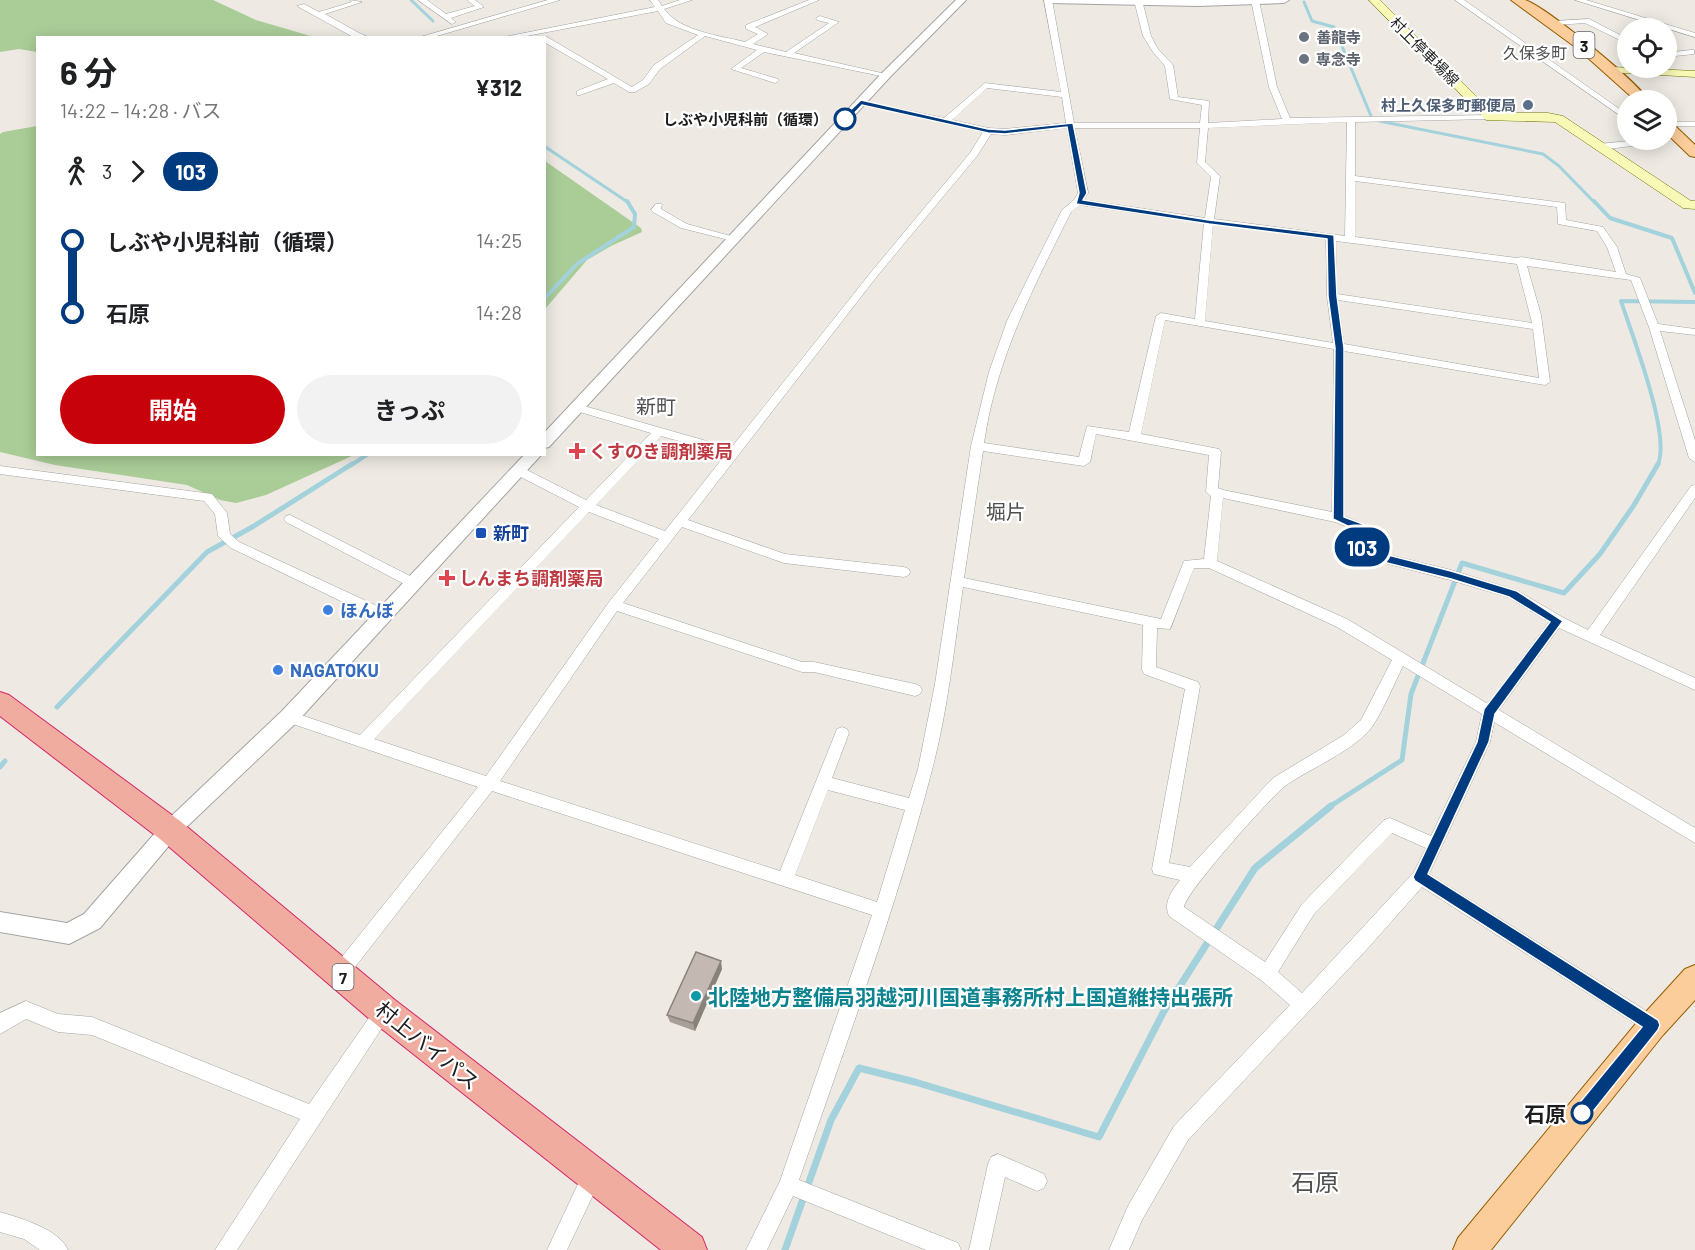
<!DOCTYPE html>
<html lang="ja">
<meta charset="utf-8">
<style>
body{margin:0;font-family:Barlow,"Noto Sans JP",sans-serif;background:#f2f2f2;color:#202124;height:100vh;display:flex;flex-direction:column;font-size:22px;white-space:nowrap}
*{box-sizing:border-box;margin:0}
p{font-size:20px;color:#757577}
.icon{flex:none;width:33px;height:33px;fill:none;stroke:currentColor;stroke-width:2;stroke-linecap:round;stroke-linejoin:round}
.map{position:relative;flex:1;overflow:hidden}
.panel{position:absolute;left:36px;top:36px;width:510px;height:420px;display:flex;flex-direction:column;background:#fff;border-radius:0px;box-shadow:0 3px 15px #0003}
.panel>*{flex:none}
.badge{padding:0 12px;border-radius:20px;font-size:21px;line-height:39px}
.controls{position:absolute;left:1617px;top:18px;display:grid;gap:12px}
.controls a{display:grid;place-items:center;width:60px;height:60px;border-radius:50%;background:#fff;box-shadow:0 3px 15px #0003;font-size:30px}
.map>.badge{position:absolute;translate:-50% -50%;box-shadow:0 0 0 3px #fff}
.legs{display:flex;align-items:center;gap:9px;height:66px;padding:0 24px;font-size:20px}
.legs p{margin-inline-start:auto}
.headline{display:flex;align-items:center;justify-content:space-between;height:102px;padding:0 24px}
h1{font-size:33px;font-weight:700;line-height:45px}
.cta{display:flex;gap:12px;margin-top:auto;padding:12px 24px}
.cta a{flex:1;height:69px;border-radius:36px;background:#c8020b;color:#fff;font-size:24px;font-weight:700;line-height:69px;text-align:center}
.cta a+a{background:#f2f2f2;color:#202124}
ul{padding:0 24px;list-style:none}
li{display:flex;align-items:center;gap:21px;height:72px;font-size:22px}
li i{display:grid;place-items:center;width:9px;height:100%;margin:0 8px;background:currentColor}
li i::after{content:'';width:15px;height:15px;margin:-8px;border:4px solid;border-radius:50%;background:#fff}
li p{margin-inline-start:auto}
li:first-child i{background:linear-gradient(#0000 50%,currentColor 0)}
li:last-child i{background:linear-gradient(currentColor 50%,#0000 0)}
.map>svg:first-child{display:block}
.forest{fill:#aacd98}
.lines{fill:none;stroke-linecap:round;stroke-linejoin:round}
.stream-far3{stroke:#a3d2dc;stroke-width:3}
.stream-far2{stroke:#a3d2dc;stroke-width:4}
.stream-far1{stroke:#a3d2dc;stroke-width:5}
.stream{stroke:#a3d2dc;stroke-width:7}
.minor-casing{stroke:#a4a4a4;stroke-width:1}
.tertiary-casing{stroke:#a4a4a4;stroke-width:2}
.secondary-casing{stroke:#6c7306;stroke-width:1}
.primary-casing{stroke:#955d01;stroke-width:2}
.trunk-casing{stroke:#d7256a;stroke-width:2}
.minor{fill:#fff;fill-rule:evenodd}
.tertiary{fill:#fff;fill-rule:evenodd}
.secondary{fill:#f8f9b6;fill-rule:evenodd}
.primary{fill:#fbcd9b;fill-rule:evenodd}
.trunk{fill:#f0ac9e;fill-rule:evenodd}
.wall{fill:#a89f99}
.shaded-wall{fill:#88827d}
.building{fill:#c3b9b2;stroke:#88827d;stroke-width:1.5}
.line-1{fill:#003b80;stroke:#fff;stroke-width:1.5}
.worship-dot{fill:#6b7280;stroke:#fff;stroke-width:2}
.service-dot{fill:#5c6f8a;stroke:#fff;stroke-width:2}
.stop-1-dot{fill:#fff;stroke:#003b80;stroke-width:3}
.health-dot{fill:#e0444e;stroke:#fff;stroke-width:2}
.transit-dot{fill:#1a4fb4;stroke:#fff;stroke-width:2}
.shop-dot{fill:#3f7fe0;stroke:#fff;stroke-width:2}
.culture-dot{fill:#0f9aa8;stroke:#fff;stroke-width:2}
.labels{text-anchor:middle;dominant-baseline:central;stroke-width:4.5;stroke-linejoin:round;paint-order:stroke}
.far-worship-label{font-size:15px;font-weight:bold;fill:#5b616d;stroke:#fff;text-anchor:start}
.far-street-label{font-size:15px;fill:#1d1d1d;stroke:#fff}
.far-service-label{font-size:15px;font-weight:bold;fill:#4e5e75;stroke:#fff;text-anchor:end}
.far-stop-label{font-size:15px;font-weight:bold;fill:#1d1d1d;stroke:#fff;text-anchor:end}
.shield{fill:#fff;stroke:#616161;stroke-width:1.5}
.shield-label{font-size:16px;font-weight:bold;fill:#1d1d1d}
.far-neighbourhood-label{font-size:16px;fill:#505050;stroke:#fff}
.health-label{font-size:18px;font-weight:bold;fill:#be3a42;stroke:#fff;text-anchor:start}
.transit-label{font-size:18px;font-weight:bold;fill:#164399;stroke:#fff;text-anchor:start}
.shop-label{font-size:18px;font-weight:bold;fill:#366cbe;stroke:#fff;text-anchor:start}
.neighbourhood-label{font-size:20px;fill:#505050;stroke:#fff}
.near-culture-label{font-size:21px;font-weight:bold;fill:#0d838f;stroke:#fff;text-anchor:start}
.near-street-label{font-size:21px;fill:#1d1d1d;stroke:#fff}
.near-stop-label{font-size:21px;font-weight:bold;fill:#1d1d1d;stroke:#fff;text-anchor:end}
.near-neighbourhood-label{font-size:24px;fill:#505050;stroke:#fff}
</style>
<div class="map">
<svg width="1695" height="1250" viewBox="0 0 1695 1250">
<rect width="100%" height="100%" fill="#eeeae3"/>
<g class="forest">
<polygon points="0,0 213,0 256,20 314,37 38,38 37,52 19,49 0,52"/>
<polygon points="37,126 38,454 354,455 266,495 236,503 220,500 187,485 55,465 0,452 0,134 3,132"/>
<polygon points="545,161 641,228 642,232 611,246 587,260 545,309"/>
</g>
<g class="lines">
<g class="stream-far3">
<polyline points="411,0 433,21"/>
<polyline points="1304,2 1312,21 1334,27 1371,116"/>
<polyline points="1379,121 1543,154 1559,166 1595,203"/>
<polyline points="544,146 629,203"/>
</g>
<g class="stream-far2">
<polyline points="1594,201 1610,218 1672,238 1695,293"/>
<polyline points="544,299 577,264 634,227 635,214 627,201"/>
<polyline points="350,466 368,454"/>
<path d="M1657 466C1673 439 1631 332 1621 301L1695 302"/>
</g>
<g class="stream-far1">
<polyline points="57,707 207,552 254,526 352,464"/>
<polyline points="0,767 5,761"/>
<polyline points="1329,807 1402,760 1411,694 1462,563 1564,593 1600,554 1634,505 1658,464"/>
</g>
<polyline class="stream" points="785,1250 831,1120 859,1068 915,1082 1099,1137 1164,1011 1255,868 1331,806"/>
<defs>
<g id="minor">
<polygon points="350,0 362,2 325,14 359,33 371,38 353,37 297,6 304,4 319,12 352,2"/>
<polygon points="418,0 427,0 446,14 475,6 467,0 475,0 484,7 451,18 456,22 452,24"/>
<polygon points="548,0 560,0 430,38 417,38"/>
<path d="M650 0H658L662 6 680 0H692L664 9C681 32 719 35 745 42L758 34 746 29V25L809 0H819L755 27 768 34 753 44 786 52 829 23 817 20 816 18 820 16 839 22 794 53 890 75 886 77 764 52 741 68 778 79 779 81 775 83 731 69 757 50 705 36 660 69 649 84 635 92H629L614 83 580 95H577V91L608 79 544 42V38L541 37H547L632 87 643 80 654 65 698 35 666 23 658 11 516 38H499L655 7Z"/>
<path d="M1044 0H1052L1074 123H1200L1202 105 1170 99 1165 66 1153 52 1143 36 1134 0H1142L1151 36 1158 49 1173 65 1178 97 1209 101 1208 123 1282 119 1269 87 1251 0H1259L1277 87 1290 118 1493 115V119H1490L1355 122V176L1565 203 1566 220 1603 227 1617 247 1626 274 1640 278 1658 324 1695 329V335L1660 331 1695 440V462L1689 458 1649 327 1631 280 1527 266 1541 315 1550 382 1545 385 1344 351V516L1363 524 1369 550 1451 570 1518 591 1562 617 1588 630 1691 486 1695 485V498L1600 635 1695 678V690L1559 628 1499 710 1695 828V843L1494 722 1490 742 1429 874 1659 1019 1662 1025 1659 1031 1653 1034 1647 1031 1422 887 1369 947 1188 1140 1142 1220 1129 1250H1109L1128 1206 1174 1126 1290 1005 1261 980 1169 916C1163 902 1172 891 1180 880L1154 874 1152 869 1185 689 1144 674 1142 670 1143 625 963 587C954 648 948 710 932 770 896 909 846 1044 799 1180L958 1243 961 1250H926L793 1196 767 1250H746L780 1181 872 915 492 791 345 980 339 982 333 980 330 974 333 968 478 787 284 721 282 717 284 713 289 711 360 735 579 507 515 474 513 471 515 468H523L586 500 651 433 573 410V406L577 404 731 448 872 271 970 153 983 132 858 104V100L944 118 985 83 1061 92ZM987 88 1062 97 1066 123 1005 129 988 128 952 120ZM1347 122 1345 236 1214 219 1220 176 1205 162 1208 128ZM1067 128 1078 193 1074 200 1062 210 1030 274 1007 321 989 372 971 446 935 684 918 769 909 798 832 778 849 733 847 729 842 727 837 729 780 871 500 781 617 611 802 672H814L915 696 920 694 922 690 920 686 915 684 814 662H802L623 603 682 527 784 563 904 577 909 575 910 572 909 569 904 567 785 554 688 520 878 275 977 156 991 134 1005 135ZM1075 128H1200L1197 163 1211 177 1205 218 1084 200 1088 193ZM1355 181 1557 207 1558 224 1597 231 1607 247 1616 272 1521 257 1517 258 1355 237ZM1080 205 1204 223 1195 319 1161 313 1156 316 1129 432 1087 426 1079 457 984 443C996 359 1034 286 1071 212ZM1213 224 1326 239 1327 296 1333 343 1205 321ZM1336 241 1517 264 1532 323 1337 294ZM1338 300 1533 329 1539 378 1344 344ZM1165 320 1334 349 1332 512 1223 490 1218 488 1221 452 1219 449 1141 434ZM1096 434 1209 455 1206 492 1211 496 1204 559 1184 561 1161 619 964 578 983 451 1084 466 1090 462ZM661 436 726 454 665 531 596 505ZM1223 498 1335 522 1353 529 1358 556 1450 580 1508 597 1549 622 1488 704 1347 619 1217 561ZM589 512 659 539 609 602 486 776 374 739ZM1194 568H1209L1337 627 1392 660 1361 720 1344 735 1273 778 1190 867 1169 863 1200 686 1198 682 1156 667 1157 628 1170 629ZM1403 666 1482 714 1476 742 1431 836 1390 818 1384 820 1302 904 1265 962 1184 907C1185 893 1270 798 1285 786 1309 769 1355 750 1372 727 1384 709 1393 686 1403 666ZM828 790 905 810 877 902 795 875ZM1392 833 1426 848 1414 872 1302 993 1278 972 1314 914Z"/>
<polygon points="1455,0 1464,0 1628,115 1628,121"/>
<polygon points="1575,0 1586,0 1695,33 1695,37"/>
<polygon points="1589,19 1628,39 1628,44 1585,23 1555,25 1551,23 1555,21"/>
<polygon points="1691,50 1694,50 1694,54 1666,57 1666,53"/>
<rect x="1666" y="122" width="29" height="4"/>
<polygon points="1639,140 1659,140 1655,143 1600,150 1596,147 1600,144"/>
<polygon points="656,204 662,204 661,209 687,224 738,238 733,241 681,228 653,212 651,210"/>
<polygon points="0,466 212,494 227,513 230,534 239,542 388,611 390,615 388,619 378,619 231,548 218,536 215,514 204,501 0,474"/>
<polygon points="290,515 418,580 420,583 418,586 408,586 286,522 284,519 286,516"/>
<polygon points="26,1001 58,1014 92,1017 309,1104 378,1005 384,1002 390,1005 393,1011 237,1250 215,1250 300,1119 92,1035 58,1032 26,1019 0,1034 0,1013"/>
<polygon points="998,1154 1044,1174 1047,1181 1044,1188 1037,1191 1005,1177 989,1250 969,1250 988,1164 991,1157"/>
<polygon points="592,1166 599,1169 602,1176 567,1250 547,1250 585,1169"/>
<path d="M0 1212C20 1218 59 1229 68 1250H40L24 1239 0 1232Z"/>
</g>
<g id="tertiary">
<polygon points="956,0 966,0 890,77 549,447 544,448 544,433 882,73"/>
<polygon points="1044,0 1289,0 1284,3 1198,6 1049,3"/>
<polygon points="525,454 542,454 296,723 177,836 100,928 69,944 0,932 0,912 67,923 84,914 163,824 282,711"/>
</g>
<g id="secondary">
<polygon points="1369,0 1380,0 1493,113 1548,113 1563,116 1691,201 1695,201 1695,209 1683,208 1555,122 1486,120"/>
<polygon points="1612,67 1695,71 1695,77 1608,72 1608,68"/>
</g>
<g id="primary">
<path d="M1511 0C1515 0 1521 0 1525 0 1545 6 1639 83 1648 100H1635L1578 49Z"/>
<polygon points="1666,121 1671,122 1695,145 1695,157 1690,156 1666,133"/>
<polygon points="1695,965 1695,1000 1663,1035 1491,1250 1453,1250 1458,1238 1643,1015 1685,969"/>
</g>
<polygon id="trunk" points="0,692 9,695 180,821 395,1000 702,1237 707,1250 661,1250 373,1022 160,839 0,716"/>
</defs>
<use href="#minor" class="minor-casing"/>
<use href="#tertiary" class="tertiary-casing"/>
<use href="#secondary" class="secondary-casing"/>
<use href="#primary" class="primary-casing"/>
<use href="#trunk" class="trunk-casing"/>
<use href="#minor" class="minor"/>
<use href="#tertiary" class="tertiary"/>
<use href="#secondary" class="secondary"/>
<use href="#primary" class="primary"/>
<use href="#trunk" class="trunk"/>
</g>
<polygon class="wall" points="722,969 695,1031 670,1022 667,1015"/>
<polygon class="shaded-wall" points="721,961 722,969 695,1031 693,1023"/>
<polygon class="building" points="696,952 721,961 693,1023 667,1015"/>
<polygon class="line-1" points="861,100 988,129 1005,130 1073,123 1087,193 1083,200 1209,220 1334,235 1337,296 1344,348 1344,517 1363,524 1368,550 1451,571 1517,591 1563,621 1495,714 1489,742 1428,874 1658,1020 1660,1025 1658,1030 1587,1119 1582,1121 1576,1119 1574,1113 1576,1107 1642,1027 1415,881 1413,877 1477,742 1484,709 1550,622 1509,597 1451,579 1359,556 1354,529 1333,519 1335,348 1328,296 1327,239 1209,224 1076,204 1079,193 1067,127 1005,134 988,133 862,105 847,121 842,121 842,118"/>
<g class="worship-dot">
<circle cx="1304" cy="37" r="6"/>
<circle cx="1304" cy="59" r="6"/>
</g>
<circle class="service-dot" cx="1528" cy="105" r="6"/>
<g class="stop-1-dot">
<circle cx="845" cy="119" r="10"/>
<circle cx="1582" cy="1113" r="10"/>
</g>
<g class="health-dot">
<path d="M574 442h6v6h6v6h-6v6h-6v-6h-6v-6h6z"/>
<path d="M444 569h6v6h6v6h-6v6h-6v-6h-6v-6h6z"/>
</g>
<rect class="transit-dot" x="475" y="527" width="12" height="12" rx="3"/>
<g class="shop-dot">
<circle cx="328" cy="610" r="6"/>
<circle cx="278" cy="670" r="6"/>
</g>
<circle class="culture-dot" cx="696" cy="996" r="6"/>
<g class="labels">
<g class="far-worship-label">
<text x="1316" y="37">善龍寺</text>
<text x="1316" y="59">専念寺</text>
</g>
<g class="far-street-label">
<text transform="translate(1425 51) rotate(45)">村上停車場線</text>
</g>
<g class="far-service-label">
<text x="1516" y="105">村上久保多町郵便局</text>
</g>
<g class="far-stop-label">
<text x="828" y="119">しぶや小児科前（循環）</text>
</g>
<g class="shield">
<rect x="1573.5" y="32" width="21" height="26" rx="4.5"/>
<rect x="332.5" y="964" width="21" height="26" rx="4.5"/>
</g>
<g class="shield-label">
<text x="1584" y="45">3</text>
<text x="343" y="977">7</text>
</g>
<g class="far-neighbourhood-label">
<text x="1535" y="52">久保多町</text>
</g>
<g class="health-label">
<text x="589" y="451">くすのき調剤薬局</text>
<text x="459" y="578">しんまち調剤薬局</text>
</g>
<g class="transit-label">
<text x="493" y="533">新町</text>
</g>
<g class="shop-label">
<text x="340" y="610">ほんぼ</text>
<text x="290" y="670">NAGATOKU</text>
</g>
<g class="neighbourhood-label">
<text x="656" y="406">新町</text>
<text x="1006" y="511">堀片</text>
</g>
<g class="near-culture-label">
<text x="708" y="996">北陸地方整備局羽越河川国道事務所村上国道維持出張所</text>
</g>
<g class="near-street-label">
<text transform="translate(428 1045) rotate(39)">村上バイパス</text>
</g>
<g class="near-stop-label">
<text x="1566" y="1113">石原</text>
</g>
<g class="near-neighbourhood-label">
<text x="1315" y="1181">石原</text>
</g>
</g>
</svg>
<div class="controls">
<a><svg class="icon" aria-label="locate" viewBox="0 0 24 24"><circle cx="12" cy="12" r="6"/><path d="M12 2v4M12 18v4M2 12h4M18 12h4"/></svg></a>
<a><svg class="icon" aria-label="layers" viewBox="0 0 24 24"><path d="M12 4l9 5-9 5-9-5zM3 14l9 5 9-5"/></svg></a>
</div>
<b class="badge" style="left:1362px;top:547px;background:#003b80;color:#fff">103</b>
<section class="panel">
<div class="headline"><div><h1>6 分</h1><p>14:22 – 14:28 · バス</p></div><b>¥312</b></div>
<div class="legs"><svg class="icon" aria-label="walk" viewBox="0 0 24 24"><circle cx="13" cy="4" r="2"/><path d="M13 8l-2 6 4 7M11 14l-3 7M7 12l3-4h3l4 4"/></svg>3<svg class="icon" aria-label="forward" viewBox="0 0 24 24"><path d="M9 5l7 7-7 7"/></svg><b class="badge" style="background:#003b80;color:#fff">103</b></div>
<ul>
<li><i style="color:#003b80"></i><b>しぶや小児科前（循環）</b><p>14:25</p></li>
<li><i style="color:#003b80"></i><b>石原</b><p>14:28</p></li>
</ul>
<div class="cta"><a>開始</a><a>きっぷ</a></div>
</section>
</div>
